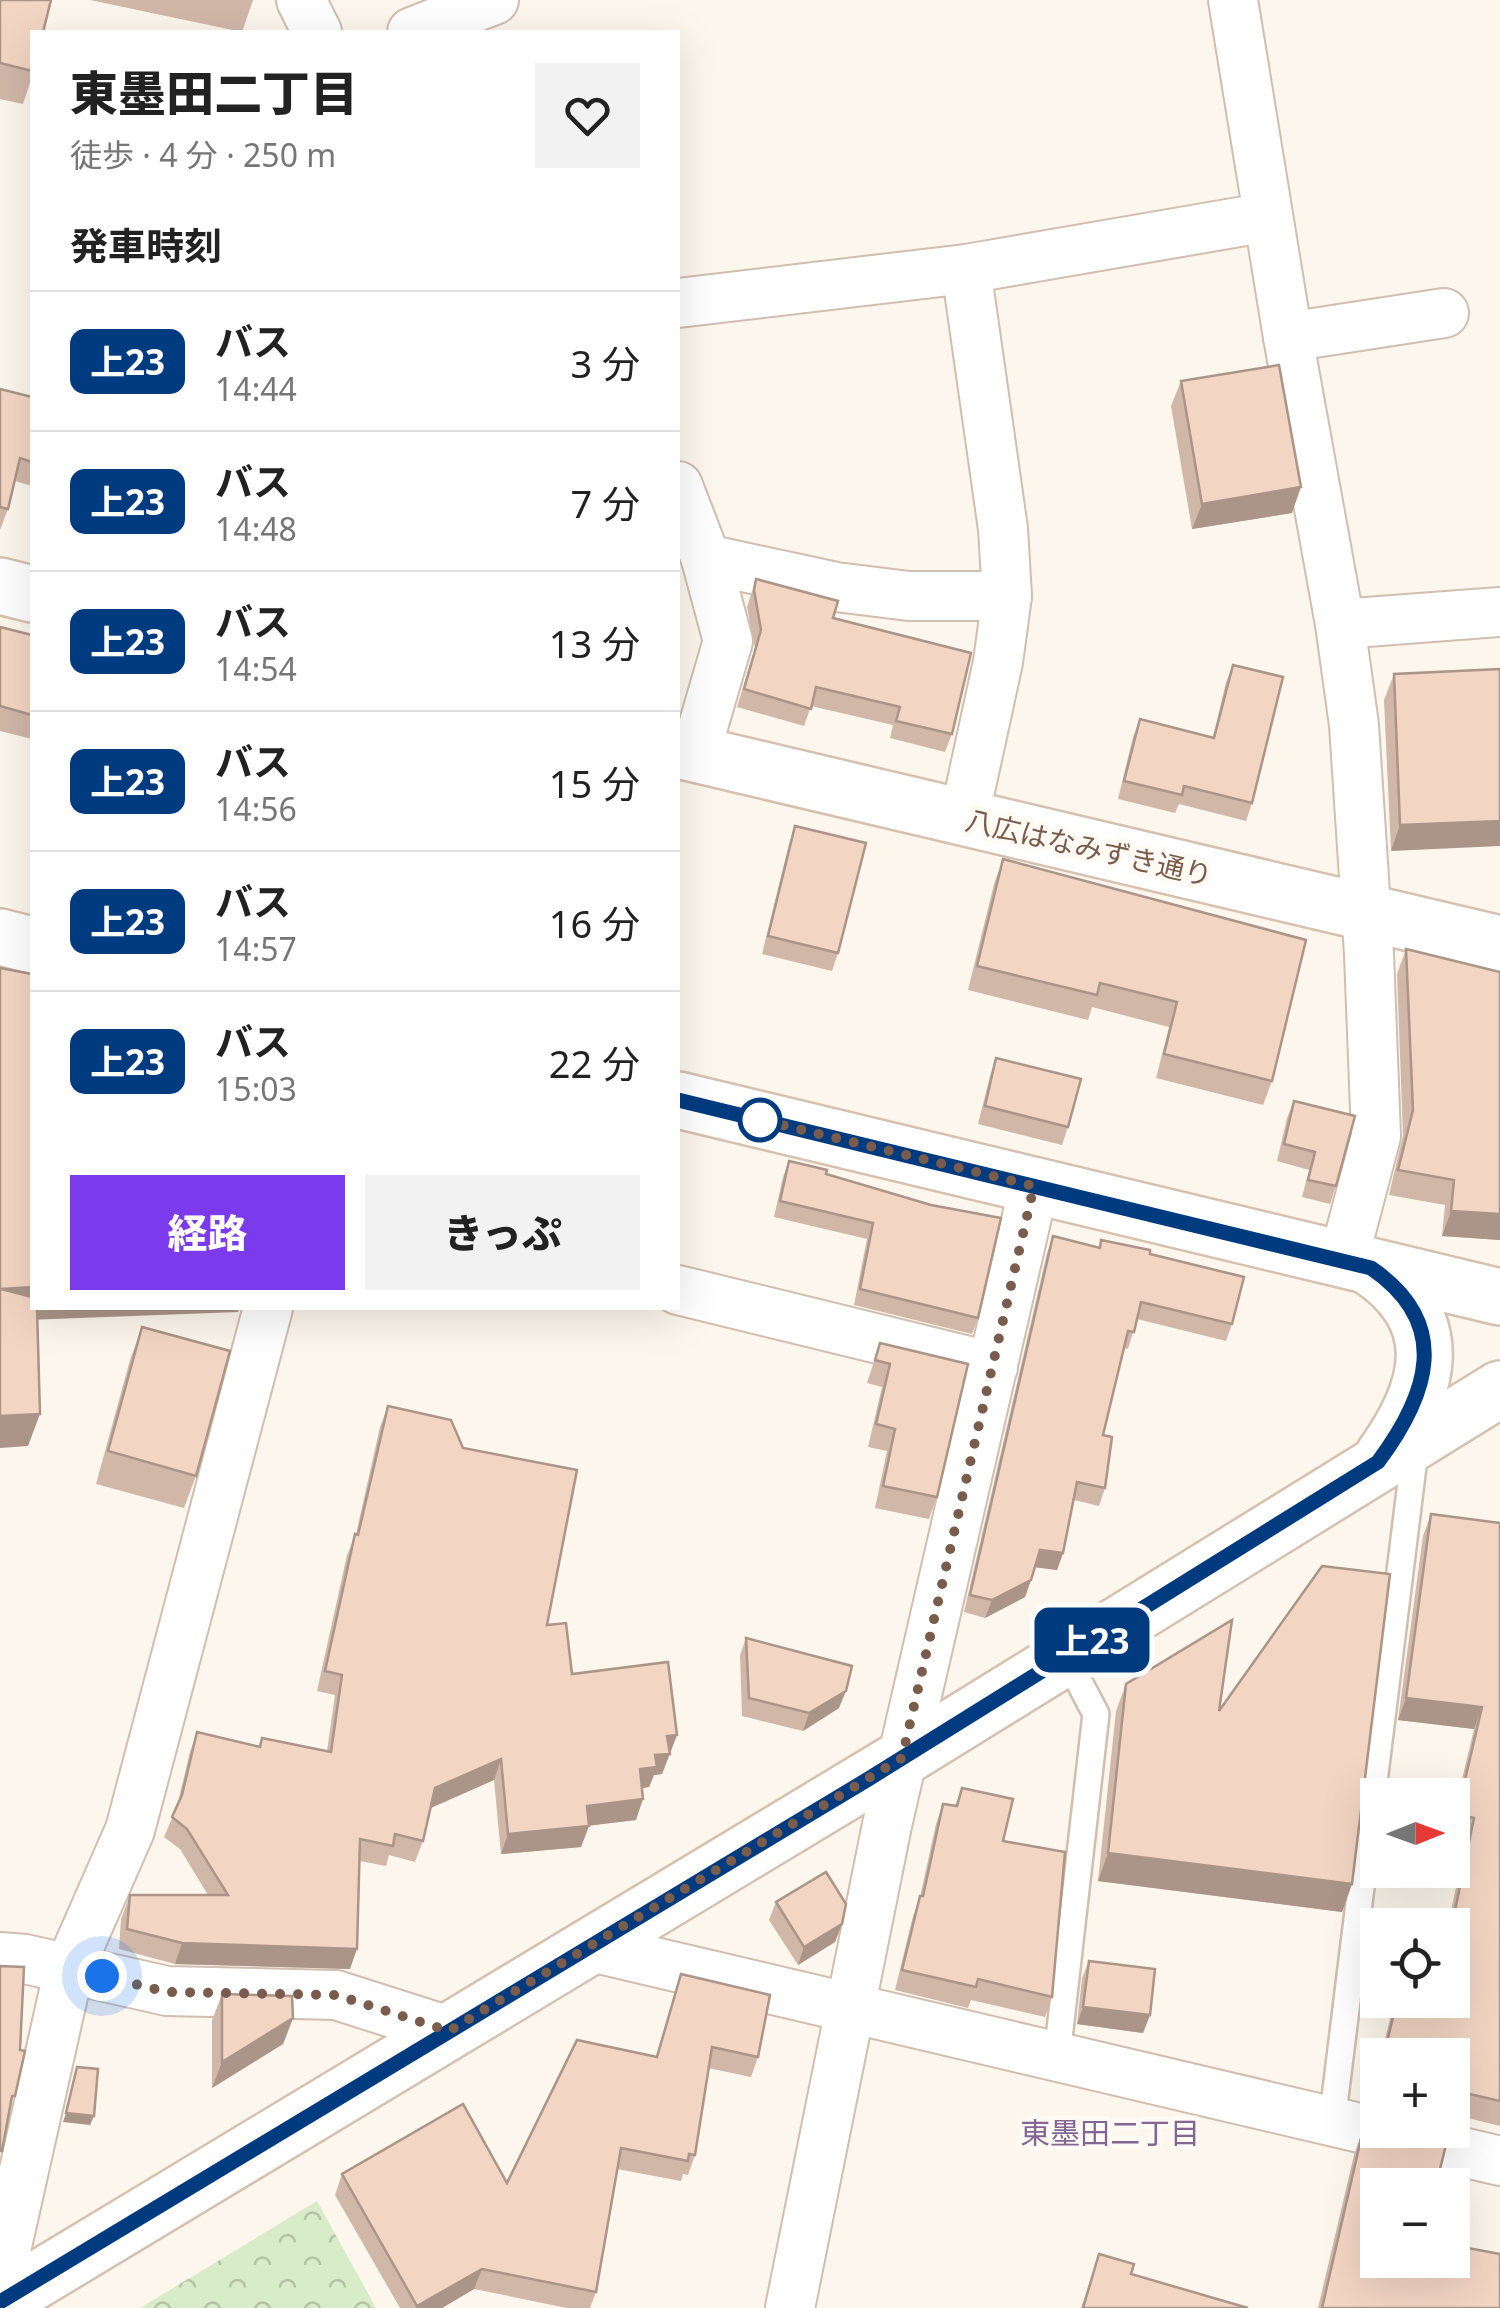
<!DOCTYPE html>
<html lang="ja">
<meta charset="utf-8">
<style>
body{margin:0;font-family:"Noto Sans","Noto Sans JP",sans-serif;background:#f2f2f2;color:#222;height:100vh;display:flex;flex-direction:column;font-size:38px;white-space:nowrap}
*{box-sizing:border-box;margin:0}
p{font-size:32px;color:#767676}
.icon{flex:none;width:55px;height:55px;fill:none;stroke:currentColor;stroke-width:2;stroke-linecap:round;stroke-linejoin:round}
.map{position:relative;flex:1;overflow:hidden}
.details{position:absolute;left:30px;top:30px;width:650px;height:1280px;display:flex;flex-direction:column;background:#fff;border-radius:0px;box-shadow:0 10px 40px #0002}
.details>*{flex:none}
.badge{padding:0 20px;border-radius:15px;font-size:35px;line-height:65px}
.needle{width:65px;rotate:89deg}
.tools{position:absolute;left:1360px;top:1778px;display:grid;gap:20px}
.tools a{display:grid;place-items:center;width:110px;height:110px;border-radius:0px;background:#fff;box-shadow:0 10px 40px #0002;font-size:50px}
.you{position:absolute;width:50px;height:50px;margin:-25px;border:8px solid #fff;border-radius:50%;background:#1a73e8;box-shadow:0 0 0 15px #1a73e833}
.map>.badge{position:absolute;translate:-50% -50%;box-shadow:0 0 0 5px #fff}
h2{padding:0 40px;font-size:38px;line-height:90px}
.round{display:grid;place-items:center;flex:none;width:105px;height:105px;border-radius:0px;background:#f2f2f2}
.headline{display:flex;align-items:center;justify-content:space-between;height:170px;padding:0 40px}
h1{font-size:48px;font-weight:800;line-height:75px}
.primary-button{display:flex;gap:20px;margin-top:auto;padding:20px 40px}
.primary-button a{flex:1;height:115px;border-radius:0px;background:#7c3aed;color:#fff;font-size:40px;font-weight:800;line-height:115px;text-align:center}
.primary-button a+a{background:#f2f2f2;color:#222}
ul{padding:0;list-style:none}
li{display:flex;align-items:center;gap:30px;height:140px;padding:0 40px;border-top:2px solid #e0e0e0}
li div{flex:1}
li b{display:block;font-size:38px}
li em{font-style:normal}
li .badge{min-width:110px;font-weight:700;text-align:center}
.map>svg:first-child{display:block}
.park{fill:url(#park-crowns)}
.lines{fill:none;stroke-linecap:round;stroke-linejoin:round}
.lane-casing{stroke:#d1beb0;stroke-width:30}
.street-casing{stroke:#d1beb0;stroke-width:52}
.secondary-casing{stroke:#d6c0b0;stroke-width:60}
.lane{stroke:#fff;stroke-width:25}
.street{stroke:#fff;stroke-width:48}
.secondary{stroke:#fff;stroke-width:55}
.wall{fill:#d1b7a8}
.shaded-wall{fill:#aa9588}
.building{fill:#f3d5c3;stroke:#aa9588;stroke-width:2.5}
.line-casing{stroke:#fff;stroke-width:22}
.line{stroke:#003b80;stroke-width:15}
.walk{stroke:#7a5c4d;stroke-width:10;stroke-dasharray:0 18}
.stop-dot{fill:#fff;stroke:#003b80;stroke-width:5}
.labels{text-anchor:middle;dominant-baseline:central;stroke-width:10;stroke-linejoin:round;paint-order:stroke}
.street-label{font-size:28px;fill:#7a5c4d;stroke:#fffaf3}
.neighbourhood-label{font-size:30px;fill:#846695;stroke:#fffaf3}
</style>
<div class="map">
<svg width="1500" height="2308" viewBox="0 0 1500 2308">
<defs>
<pattern id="park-crowns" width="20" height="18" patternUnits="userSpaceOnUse" patternTransform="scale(2.5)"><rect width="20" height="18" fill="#d8ecc9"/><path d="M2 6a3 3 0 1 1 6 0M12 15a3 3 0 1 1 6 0" fill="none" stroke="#b4c2a5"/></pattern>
</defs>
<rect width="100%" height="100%" fill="#fdf6ec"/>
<polygon class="park" points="317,2201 376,2308 140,2308"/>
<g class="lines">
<defs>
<g id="lane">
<polyline points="1057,2056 1096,1714 1066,1657"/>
<polyline points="1332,2122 1416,1442"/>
</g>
<g id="street">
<polyline points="301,0 317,32"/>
<polyline points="1233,0 1288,337 1340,624 1354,725 1369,954 1376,1136 1343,1261"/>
<polyline points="412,32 494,0"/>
<polyline points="678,303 966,269 1268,217"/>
<polyline points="1288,337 1444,313"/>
<polyline points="678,486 706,559 728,641 695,754"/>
<polyline points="706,559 836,587 909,596 1007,596"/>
<polyline points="1340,624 1500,612"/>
<polyline points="964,818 998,662 1007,596 1003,529 966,269"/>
<polyline points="678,1290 993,1367"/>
<polyline points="591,1947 1500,2161"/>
<polyline points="0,1957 25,1959 167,1991 336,1995 449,2031"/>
<polyline points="0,2277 69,1969 130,1830 268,1308"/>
<polyline points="790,2308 887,1825 1034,1186"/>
</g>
<g id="secondary">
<polyline points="0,586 32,594"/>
<polyline points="678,750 1500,944"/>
<polyline points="0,937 32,945"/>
<polyline points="678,1100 1500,1297"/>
<path d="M1371 1268C1449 1321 1431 1389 1383 1456"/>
<polyline points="0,2302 901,1759 1500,1389"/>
</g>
</defs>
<use href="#lane" class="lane-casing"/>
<use href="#street" class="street-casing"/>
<use href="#secondary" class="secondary-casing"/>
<use href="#lane" class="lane"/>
<use href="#street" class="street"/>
<use href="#secondary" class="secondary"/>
</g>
<g class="wall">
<polygon points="0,0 32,32 32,77 23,104 0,99"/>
<polygon points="90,0 253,0 242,32"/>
<polygon points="1181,381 1292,513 1192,529 1171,406"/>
<polygon points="0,389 32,397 32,486 15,481 8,509 0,530"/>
<polygon points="756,579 833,618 952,734 945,752 890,738 893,725 811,706 804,726 737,707 755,648 747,607"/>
<polygon points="0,627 32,635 32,739 0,731"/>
<polygon points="1233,665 1252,803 1246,821 1179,804 1175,813 1118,799 1133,737 1140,719 1213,737 1226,682"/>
<polygon points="1500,669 1391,851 1384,700 1394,674"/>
<polygon points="795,826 838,953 832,971 762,954 789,844"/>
<polygon points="1003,859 1272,1081 1263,1105 1156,1078 1169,1027 1092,1007 1088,1020 968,990 994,884"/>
<polygon points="1406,949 1500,972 1500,1240 1442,1236 1445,1205 1389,1195 1403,1135 1397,974"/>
<polygon points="996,1058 1068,1127 1062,1145 978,1124 990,1076"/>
<polygon points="1294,1101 1336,1186 1330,1204 1302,1197 1309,1170 1277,1161 1287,1118"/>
<polygon points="789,1161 826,1174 978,1318 972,1334 854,1305 867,1239 774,1217 783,1177"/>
<polygon points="1053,1236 1099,1248 1101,1240 1150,1254 1232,1324 1226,1341 1137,1319 1128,1349 1124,1348 1103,1435 1105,1488 1099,1506 1074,1500 1063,1553 1057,1570 1035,1567 1025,1597 985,1618 964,1612 1047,1253"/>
<polygon points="142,1327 196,1476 184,1508 96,1484 130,1360"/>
<polygon points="880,1343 968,1364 937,1497 929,1519 875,1508 887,1451 868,1447 882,1387 867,1383"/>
<polygon points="388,1406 463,1448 547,1625 572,1674 677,1735 662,1774 654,1775 649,1787 642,1788 636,1820 589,1825 581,1847 501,1854 494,1780 431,1808 423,1841 415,1862 389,1855 386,1866 360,1861 350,1969 175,1964 119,1949 121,1919 130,1895 208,1895 180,1849 164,1837 177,1806 190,1752 197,1732 258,1747 262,1738 327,1751 335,1695 317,1691 347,1555 356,1534 380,1427"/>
<polygon points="1431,1514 1500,1523 1500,2126 1452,2114 1452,2055 1381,2055 1392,2011 1364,2005 1378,1937 1378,2000 1452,2000 1452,1925 1448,1925 1466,1840 1452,1837 1452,1821 1474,1729 1398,1720 1423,1536"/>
<polygon points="746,1638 839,1708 803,1731 742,1716 740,1655"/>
<polygon points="1126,1684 1219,1711 1352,1884 1342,1912 1098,1881 1116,1711"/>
<polygon points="962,1788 1003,1841 1052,1997 1045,2017 971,2000 968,2008 895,1990 913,1916 920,1897 936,1824 943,1804 955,1806"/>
<polygon points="776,1902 842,1924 835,1942 798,1965 769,1920"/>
<polygon points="1089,1961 1150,2015 1143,2033 1077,2024 1082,1978"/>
<polygon points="681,1974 758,2057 751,2077 708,2068 695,2155 688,2175 683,2174 681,2181 617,2169 596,2292 590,2308 567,2308 474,2289 442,2308 400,2308 335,2195 342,2174 507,2183 656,2056"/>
<polygon points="222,1994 293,2018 283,2044 212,2088 212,2020"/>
<polygon points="1364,2126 1378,2260 1500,2308 1318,2308 1354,2155"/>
<polygon points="1099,2254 1131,2274 1248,2308 1081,2308"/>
</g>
<g class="shaded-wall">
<polygon points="1301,487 1292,513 1192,529 1202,504"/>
<polygon points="1500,821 1500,846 1391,851 1400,825"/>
<polygon points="1451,1211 1500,1214 1500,1240 1442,1236"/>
<polygon points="32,1287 32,1308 240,1308 238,1312 0,1321 1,1289"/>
<polygon points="40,1414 28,1446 0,1448 0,1416"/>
<polygon points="1040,1550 1063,1553 1057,1570 1033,1567"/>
<polygon points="1031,1580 1025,1597 985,1618 992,1600"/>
<polygon points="846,1691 839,1708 803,1731 809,1713"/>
<polygon points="1406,1698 1482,1707 1474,1729 1398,1720"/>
<polygon points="677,1735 662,1774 654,1775 649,1787 632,1790 640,1769 667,1736"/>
<polygon points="501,1759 494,1780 428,1809 435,1788"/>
<polygon points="643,1799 636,1820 579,1827 587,1806"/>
<polygon points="589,1826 581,1847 501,1854 508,1834"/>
<polygon points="1108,1853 1352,1884 1342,1912 1098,1881"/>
<polygon points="842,1924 835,1942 798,1965 804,1947"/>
<polygon points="182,1943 357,1949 350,1969 175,1964"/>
<polygon points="1083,2007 1150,2015 1143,2033 1077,2024"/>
<polygon points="293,2018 283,2044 212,2088 222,2062"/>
<polygon points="66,2113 94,2116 90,2125 63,2122"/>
<polygon points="482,2269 474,2289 442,2308 417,2308 417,2306"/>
</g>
<g class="building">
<polygon points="0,0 51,0 43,32 32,32 32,71 0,63"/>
<polygon points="1279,365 1301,487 1202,504 1181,381"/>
<polygon points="0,389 32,397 32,462 20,458 8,509 0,507"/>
<polygon points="756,579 838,601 833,618 971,653 952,734 896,721 900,707 816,687 811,709 744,689 761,630 754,590"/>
<polygon points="0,627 32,635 32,715 0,706"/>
<polygon points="1233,665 1283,677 1252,803 1184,786 1182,795 1124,781 1140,719 1214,738"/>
<polygon points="1500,669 1500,821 1400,825 1394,674"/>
<polygon points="795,826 866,843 838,953 768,936"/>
<polygon points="1003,859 1306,940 1272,1081 1164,1054 1177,1002 1100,983 1097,995 977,966"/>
<polygon points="1406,949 1500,972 1500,1214 1451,1211 1454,1180 1398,1170 1413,1110"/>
<polygon points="0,968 32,974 32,1287 1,1289 32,1297 32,1308 37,1308 40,1414 0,1416"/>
<polygon points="996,1058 1081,1079 1068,1127 985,1106"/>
<polygon points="1294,1101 1355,1116 1336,1186 1308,1180 1315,1152 1284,1144"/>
<polygon points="789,1161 827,1170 826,1174 931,1205 1001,1218 978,1318 860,1289 873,1223 780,1201"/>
<polygon points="1053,1236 1100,1248 1101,1240 1150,1250 1150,1254 1244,1277 1232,1324 1141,1302 1134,1332 1128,1331 1103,1435 1112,1437 1105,1488 1077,1482 1063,1553 1040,1550 1031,1580 992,1600 970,1595"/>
<polygon points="142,1327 230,1351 196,1476 108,1451"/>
<polygon points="880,1343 968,1364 937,1497 883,1486 895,1429 876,1424 890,1364 875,1360"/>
<polygon points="388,1406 451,1420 463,1448 577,1470 547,1625 566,1623 572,1674 668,1662 677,1735 667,1736 670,1754 655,1755 657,1767 640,1769 643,1799 587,1806 589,1826 508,1834 501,1759 435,1788 423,1841 395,1834 393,1846 360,1839 357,1949 182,1943 127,1929 130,1895 228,1895 187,1829 172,1817 182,1795 197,1732 260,1747 262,1738 331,1752 342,1675 325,1671 355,1534 358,1535"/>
<polygon points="1431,1514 1500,1523 1500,2101 1452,2090 1452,2055 1402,2055 1385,2051 1397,2000 1452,2000 1452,1925 1474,1818 1457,1814 1482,1707 1406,1698"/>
<polygon points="1322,1566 1390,1574 1352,1884 1108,1853 1126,1684 1232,1620 1219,1711"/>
<polygon points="746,1638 852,1666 846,1691 809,1713 749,1698"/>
<polygon points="962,1788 1013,1799 1003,1841 1065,1852 1052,1997 978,1979 976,1987 902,1970 920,1896 923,1896 943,1804 957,1806"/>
<polygon points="826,1872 846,1904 842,1924 804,1947 776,1902"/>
<polygon points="1385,1916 1433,1925 1383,1925"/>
<polygon points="1378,1955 1378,1984 1372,1983"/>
<polygon points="1089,1961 1155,1969 1150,2015 1083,2007"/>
<polygon points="0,1966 24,1967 20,2050 25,2051 15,2096 12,2096 2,2151 0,2151"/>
<polygon points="681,1974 770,1995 758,2057 712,2047 695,2155 689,2154 688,2161 621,2148 596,2292 482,2269 417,2306 342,2174 463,2104 507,2183 577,2040 657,2057"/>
<polygon points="222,1994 292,1996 293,2018 222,2062"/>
<polygon points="77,2067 98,2069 94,2116 66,2113"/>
<polygon points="1364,2126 1446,2145 1436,2185 1378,2185 1378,2260 1452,2260 1452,2245 1500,2254 1500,2308 1322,2308"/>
<polygon points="1099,2254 1134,2264 1131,2274 1248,2308 1083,2308"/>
</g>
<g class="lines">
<defs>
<path id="line" d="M0 2302 870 1778 1378 1462C1428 1395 1453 1324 1371 1268L678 1100"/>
</defs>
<use href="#line" class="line-casing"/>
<use href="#line" class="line"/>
<polyline class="walk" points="102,1976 167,1992 336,1995 449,2031 902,1758 1034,1186 749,1117 760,1120"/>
</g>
<circle class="stop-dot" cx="760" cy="1120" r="20"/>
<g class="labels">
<g class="street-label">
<text transform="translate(1089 847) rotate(13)">八広はなみずき通り</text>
</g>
<g class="neighbourhood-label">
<text x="1110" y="2132">東墨田二丁目</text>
</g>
</g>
</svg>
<div class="tools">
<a><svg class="needle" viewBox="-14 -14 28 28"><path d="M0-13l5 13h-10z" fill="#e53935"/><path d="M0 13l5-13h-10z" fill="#767676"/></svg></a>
<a><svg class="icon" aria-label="locate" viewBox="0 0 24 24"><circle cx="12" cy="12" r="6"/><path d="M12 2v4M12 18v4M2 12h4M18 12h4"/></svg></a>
<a>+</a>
<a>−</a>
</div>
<div class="you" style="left:102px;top:1976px"></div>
<b class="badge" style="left:1092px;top:1640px;background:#003b80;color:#fff">上23</b>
<section class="details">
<div class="headline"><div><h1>東墨田二丁目</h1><p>徒歩 · 4 分 · 250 m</p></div><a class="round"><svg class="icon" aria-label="heart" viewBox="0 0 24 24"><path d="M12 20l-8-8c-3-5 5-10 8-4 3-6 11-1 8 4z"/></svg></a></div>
<h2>発車時刻</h2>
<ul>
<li><span class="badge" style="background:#003b80;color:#fff">上23</span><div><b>バス</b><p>14:44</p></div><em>3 分</em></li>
<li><span class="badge" style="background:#003b80;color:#fff">上23</span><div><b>バス</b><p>14:48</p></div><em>7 分</em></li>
<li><span class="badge" style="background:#003b80;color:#fff">上23</span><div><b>バス</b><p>14:54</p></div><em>13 分</em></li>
<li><span class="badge" style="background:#003b80;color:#fff">上23</span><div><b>バス</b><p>14:56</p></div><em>15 分</em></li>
<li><span class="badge" style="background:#003b80;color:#fff">上23</span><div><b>バス</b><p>14:57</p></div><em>16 分</em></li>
<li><span class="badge" style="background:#003b80;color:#fff">上23</span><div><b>バス</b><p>15:03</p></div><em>22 分</em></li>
</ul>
<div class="primary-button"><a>経路</a><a>きっぷ</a></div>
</section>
</div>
